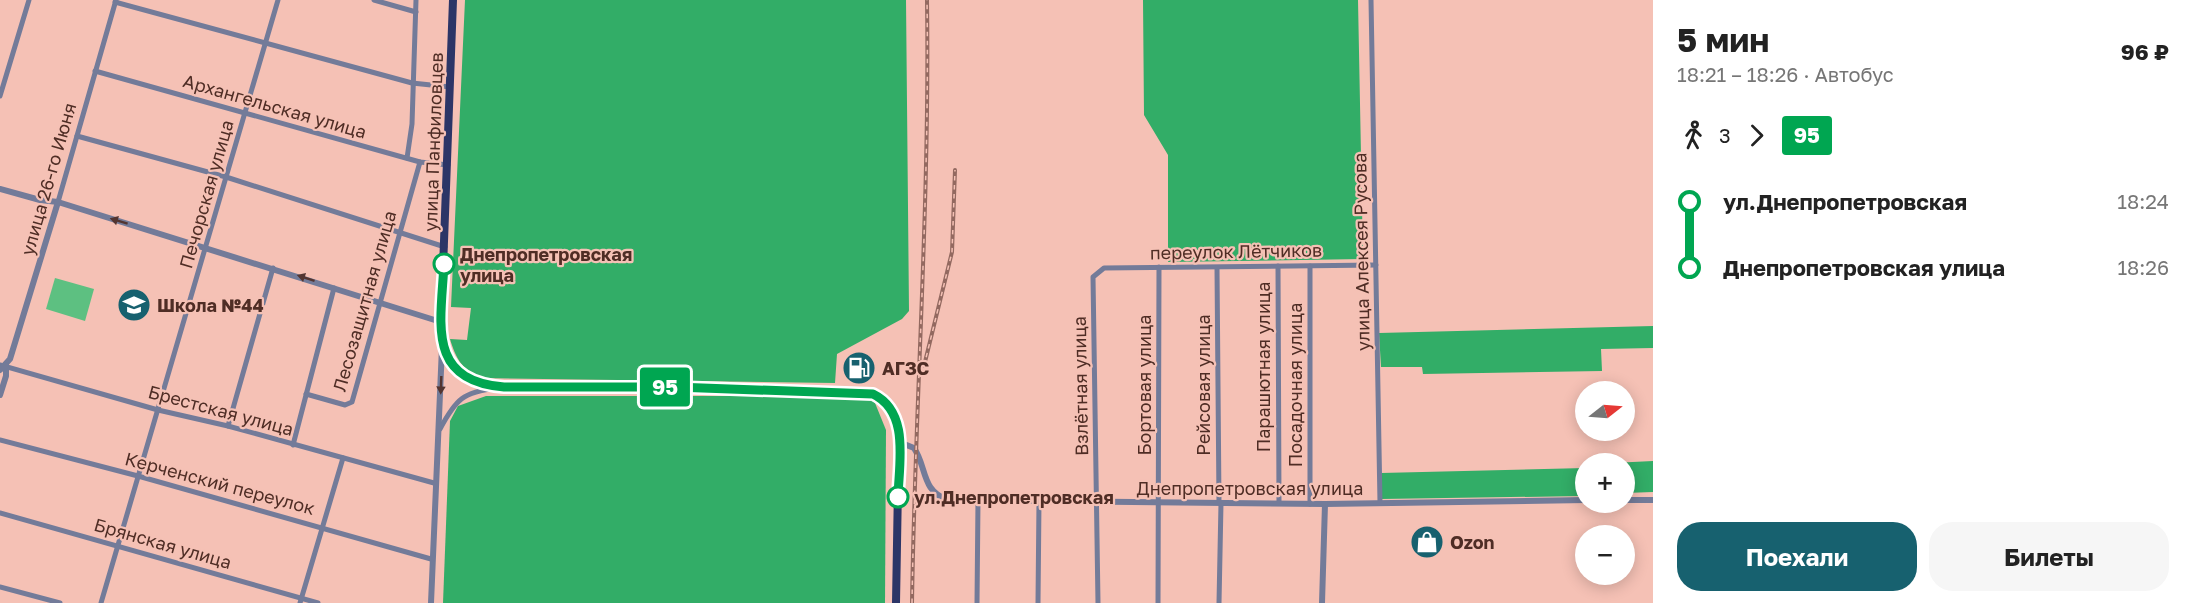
<!DOCTYPE html>
<html lang="ru">
<meta charset="utf-8">
<style>
body{margin:0;font-family:"Golos Text",sans-serif;background:#f6f6f6;color:#222;height:100vh;display:flex;flex-direction:column;font-size:22px;white-space:nowrap}
*{box-sizing:border-box;margin:0}
p{font-size:20px;color:#767676}
.icon{flex:none;width:33px;height:33px;fill:none;stroke:currentColor;stroke-width:2;stroke-linecap:round;stroke-linejoin:round}
.map{position:relative;flex:1;overflow:hidden}
.drawer{display:flex;flex-direction:column;background:#fff;width:540px}
.drawer>*{flex:none}
.badge{padding:0 12px;border-radius:4px;font-size:21px;line-height:39px}
.needle{width:39px;rotate:73deg}
.tools{position:absolute;left:1575px;top:381px;display:grid;gap:12px}
.tools a{display:grid;place-items:center;width:60px;height:60px;border-radius:50%;background:#fff;box-shadow:0 3px 15px #0003;font-size:30px}
.map>.badge{position:absolute;translate:-50% -50%;box-shadow:0 0 0 3px #fff}
.legs{display:flex;align-items:center;gap:9px;height:66px;padding:0 24px;font-size:20px}
.legs p{margin-inline-start:auto}
.overview{display:flex;align-items:center;justify-content:space-between;height:102px;padding:0 24px}
h1{font-size:33px;font-weight:700;line-height:45px}
.primary-button{display:flex;gap:12px;margin-top:auto;padding:12px 24px}
.primary-button a{flex:1;height:69px;border-radius:24px;background:#17616f;color:#fff;font-size:24px;font-weight:700;line-height:69px;text-align:center}
.primary-button a+a{background:#f6f6f6;color:#222}
ul{padding:0 24px;list-style:none}
li{display:flex;align-items:center;gap:21px;height:66px;font-size:22px}
li i{display:grid;place-items:center;width:9px;height:100%;margin:0 8px;background:currentColor}
li i::after{content:'';width:15px;height:15px;margin:-8px;border:4px solid;border-radius:50%;background:#fff}
li p{margin-inline-start:auto}
li:first-child i{background:linear-gradient(#0000 50%,currentColor 0)}
li:last-child i{background:linear-gradient(currentColor 50%,#0000 0)}
main{display:flex;flex:1;min-height:0}
.map>svg:first-child{display:block}
.green{fill:#5dc081}
.forest{fill:#32ad67}
.lines{fill:none;stroke-linecap:round;stroke-linejoin:round}
.minor{stroke:#737b99;stroke-width:5}
.tertiary{stroke:#737b99;stroke-width:6}
.primary{stroke:#2c3567;stroke-width:8}
.rail-casing{stroke:#936960;stroke-width:4}
.rail{stroke:#f5c1b5;stroke-width:1.5;stroke-dasharray:4.5;stroke-linecap:butt}
.oneway{fill:#533531}
.line-1-casing{stroke:#fff;stroke-width:14}
.line-1{stroke:#00a651;stroke-width:9}
.stop-1-dot{fill:#fff;stroke:#00a651;stroke-width:3}
.labels{text-anchor:middle;dominant-baseline:central;stroke-width:4.5;stroke-linejoin:round;paint-order:stroke}
.street-label{font-size:18px;fill:#4f2d25;stroke:#f5c1b5}
.stop-label{font-size:18px;font-weight:bold;fill:#4f2d25;stroke:#f5c1b5;text-anchor:start}
.poi-label{font-size:18px;font-weight:bold;fill:#4f2d25;stroke:#f5c1b5;text-anchor:start}
</style>
<main>
<div class="map">
<svg width="1653" height="603" viewBox="0 0 1653 603">
<rect width="100%" height="100%" fill="#f5c1b5"/>
<polygon class="green" points="55,278 94,289 85,321 46,309"/>
<g class="forest">
<path d="M465 0H906L909 311 902 319 837 354 835 383 480 378C462 369 456 359 450 339L467 340 471 308 451 307Z"/>
<polygon points="1143,0 1358,0 1363,259 1168,262 1168,155 1144,115"/>
<polygon points="1653,326 1653,348 1601,349 1602,371 1423,374 1422,367 1381,367 1379,333"/>
<polygon points="486,396 867,396 875,403 886,430 885,603 443,603 450,421 458,406"/>
<polygon points="1653,461 1653,492 1625,493 1624,464 1612,463"/>
<polygon points="1585,468 1585,496 1381,499 1381,473"/>
</g>
<g class="lines">
<g class="minor">
<polyline points="374,0 416,12"/>
<polyline points="1371,0 1380,503"/>
<polyline points="115,2 412,83 450,87"/>
<polyline points="95,71 420,162 448,165"/>
<polyline points="0,96 29,0"/>
<polyline points="77,136 226,177 445,247"/>
<polyline points="407,158 412,124 416,0"/>
<polyline points="58,202 116,0"/>
<polyline points="1278,266 1279,503"/>
<polyline points="1217,268 1219,503"/>
<polyline points="0,365 158,410 228,426 434,483"/>
<polyline points="306,394 345,405 352,402 420,162"/>
<polyline points="228,426 273,268"/>
<path d="M440 429C456 399 463 392 497 388"/>
<polyline points="0,440 138,476 431,559"/>
<polyline points="293,445 334,288"/>
<polyline points="1310,504 1310,266"/>
<polyline points="0,513 318,603"/>
<polyline points="0,587 60,603"/>
<polyline points="101,603 278,0"/>
<polyline points="300,603 343,458"/>
<polyline points="977,603 978,500"/>
<polyline points="1038,603 1039,501"/>
<polyline points="1098,603 1093,277 1104,268 1376,265"/>
<polyline points="1158,603 1159,267"/>
<polyline points="1219,603 1221,503"/>
</g>
<g class="tertiary">
<polyline points="0,189 40,200 58,202 441,322"/>
<polyline points="0,370 10,359 58,202"/>
<polyline points="0,395 6,376 6,365"/>
<path d="M899 442 914 448C927 467 921 491 948 500L1325 504 1586 500"/>
<polyline points="1624,500 1653,500"/>
<polyline points="431,603 442,347"/>
<polyline points="1322,603 1325,504"/>
</g>
<path class="primary" d="M453 0 441 322C442 342 445 367 465 378 496 396 630 387 673 387 739 388 806 392 873 394 888 401 894 411 899 427L896 603"/>
<defs>
<g id="rail">
<polyline points="924,366 952,252 955,170"/>
<path d="M912 603C915 402 930 201 927 0"/>
</g>
</defs>
<use href="#rail" class="rail-casing"/>
<use href="#rail" class="rail"/>
</g>
<defs><path id="oneway-solid" d="M-6-.8H1V-3.2L6.5 0L1 3.2V.8H-6Z" transform="scale(1.5)"/></defs>
<g class="oneway">
<use href="#oneway-solid" transform="translate(119 221) rotate(-163)"/>
<use href="#oneway-solid" transform="translate(306 278) rotate(-162)"/>
<use href="#oneway-solid" transform="translate(441 385) rotate(92)"/>
</g>
<g class="lines">
<defs>
<path id="line-1" d="M444 264C441 323 426 381 504 387H675L873 394C910 412 899 462 898 497"/>
</defs>
<use href="#line-1" class="line-1-casing"/>
<use href="#line-1" class="line-1"/>
</g>
<defs>
<symbol id="school-disc" viewBox="-11 -11 22 22"><circle r="9.5" fill="#17616f" stroke="#f5c1b5"/><path d="M0-5L7-2L0 1L-7-2ZM-4 1L0 2.5L4 1V4Q0 6-4 4Z" fill="#fff"/></symbol>
<symbol id="fuel-disc" viewBox="-11 -11 22 22"><circle r="9.5" fill="#17616f" stroke="#f5c1b5"/><path d="M-5.5-6h7V0h2V4h1.3V-2.5L3-4.5l.8-.8L6-3V5H2.5V1h-1V6h-7ZM-4.2-4.7v3.2H.2V-4.7Z" fill="#fff"/></symbol>
<symbol id="shop-disc" viewBox="-11 -11 22 22"><circle r="9.5" fill="#17616f" stroke="#f5c1b5"/><path d="M-5-2.5h2.3a2.7 3.5 0 0 1 5.4 0H5L5.5 6h-11ZM-1.5-2.5h3a1.5 2.3 0 0 0-3 0Z" fill="#fff"/></symbol>
</defs>
<g fill-rule="evenodd">
<use href="#school-disc" x="115" y="286" width="38" height="38"/>
<use href="#fuel-disc" x="840" y="349" width="38" height="38"/>
<use href="#shop-disc" x="1408" y="523" width="38" height="38"/>
</g>
<g class="stop-1-dot">
<circle cx="444" cy="264" r="10"/>
<circle cx="898" cy="497" r="10"/>
</g>
<g class="labels">
<g class="street-label">
<text transform="translate(275 106) rotate(16)">Архангельская улица</text>
<text transform="translate(433 142) rotate(-88)">улица Панфиловцев</text>
<text transform="translate(48 179) rotate(-74)">улица 26-го Июня</text>
<text transform="translate(206 194) rotate(-74)">Печорская улица</text>
<text transform="translate(1236 251) rotate(-1)">переулок Лётчиков</text>
<text transform="translate(1361 252) rotate(-91)">улица Алексея Русова</text>
<text transform="translate(364 301) rotate(-74)">Лесозащитная улица</text>
<text transform="translate(1263 367) rotate(-90)">Парашютная улица</text>
<text transform="translate(1144 385) rotate(-90)">Бортовая улица</text>
<text transform="translate(1203 385) rotate(-90)">Рейсовая улица</text>
<text transform="translate(1295 385) rotate(-90)">Посадочная улица</text>
<text transform="translate(1080 386) rotate(-91)">Взлётная улица</text>
<text transform="translate(221 410) rotate(15)">Брестская улица</text>
<text transform="translate(220 483) rotate(15)">Керченский переулок</text>
<text x="1250" y="488">Днепропетровская улица</text>
<text transform="translate(163 543) rotate(16)">Брянская улица</text>
</g>
<g class="stop-label">
<text x="460" y="254">Днепропетровская<tspan x="460" dy="21">улица</tspan></text>
<text x="914" y="497">ул.Днепропетровская</text>
</g>
<g class="poi-label">
<text x="157" y="305">Школа №44</text>
<text x="882" y="368">АГЗС</text>
<text x="1450" y="542">Ozon</text>
</g>
</g>
</svg>
<div class="tools">
<a><svg class="needle" viewBox="-14 -14 28 28"><path d="M0-13l5 13h-10z" fill="#e53935"/><path d="M0 13l5-13h-10z" fill="#767676"/></svg></a>
<a>+</a>
<a>−</a>
</div>
<b class="badge" style="left:665px;top:387px;background:#00a651;color:#fff">95</b>
</div>
<section class="drawer">
<div class="overview"><div><h1>5 мин</h1><p>18:21 – 18:26 · Автобус</p></div><b>96 ₽</b></div>
<div class="legs"><svg class="icon" aria-label="walk" viewBox="0 0 24 24"><circle cx="13" cy="4" r="2"/><path d="M13 8l-2 6 4 7M11 14l-3 7M7 12l3-4h3l4 4"/></svg>3<svg class="icon" aria-label="forward" viewBox="0 0 24 24"><path d="M9 5l7 7-7 7"/></svg><b class="badge" style="background:#00a651;color:#fff">95</b></div>
<ul>
<li><i style="color:#00a651"></i><b>ул.Днепропетровская</b><p>18:24</p></li>
<li><i style="color:#00a651"></i><b>Днепропетровская улица</b><p>18:26</p></li>
</ul>
<div class="primary-button"><a>Поехали</a><a>Билеты</a></div>
</section>
</main>
